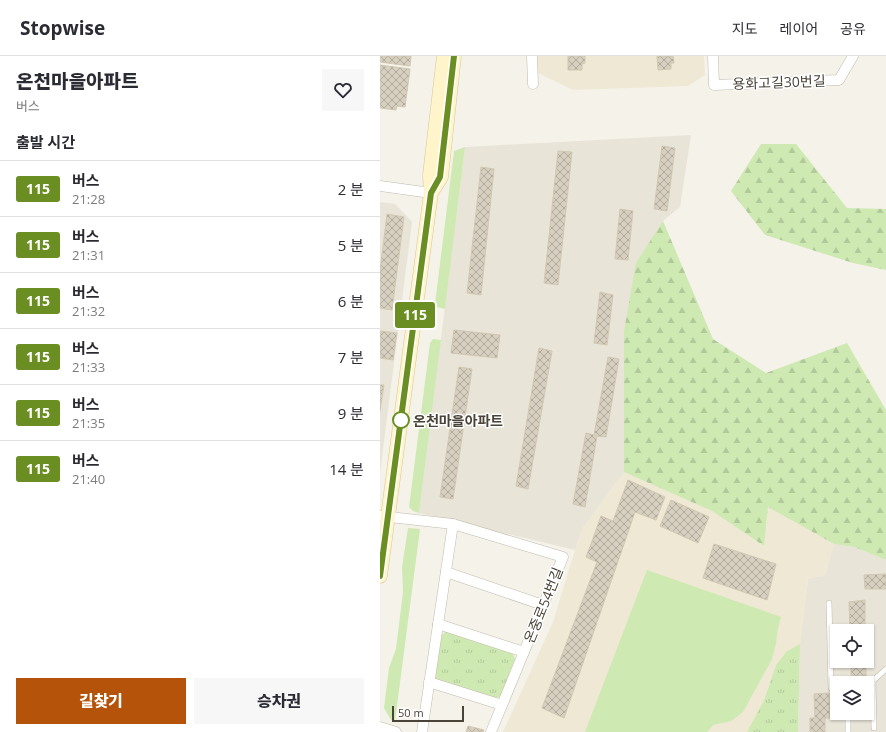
<!DOCTYPE html>
<html lang="ko">
<meta charset="utf-8">
<style>
body{margin:0;font-family:"Open Sans","Noto Sans KR",sans-serif;background:#f7f7f7;color:#2b2b33;height:100vh;display:flex;flex-direction:column;font-size:15px;white-space:nowrap}
*{box-sizing:border-box;margin:0}
p{font-size:13px;color:#7c7c81}
.icon{flex:none;width:22px;height:22px;fill:none;stroke:currentColor;stroke-width:2;stroke-linecap:round;stroke-linejoin:round}
.map{position:relative;flex:1;overflow:hidden}
.details{display:flex;flex-direction:column;background:#fff;width:380px}
.details>*{flex:none}
.badge{padding:0 8px;border-radius:3px;font-size:14px;line-height:26px}
.buttons{position:absolute;left:450px;top:568px;display:grid;gap:8px}
.buttons a{display:grid;place-items:center;width:44px;height:44px;border-radius:0px;background:#fff;box-shadow:0 1px 3px #0004;font-size:20px}
.scale{position:absolute;left:12px;bottom:10px;width:72px;box-sizing:border-box;padding-left:4px;border:2px solid #494338;border-top:0;font-size:11px;line-height:14px;white-space:nowrap;color:#494338;-webkit-text-stroke:3px #fff;paint-order:stroke}
.map>.badge{position:absolute;translate:-50% -50%;box-shadow:0 0 0 2px #fff}
h2{padding:0 16px;font-size:15px;line-height:36px}
.round{display:grid;place-items:center;flex:none;width:42px;height:42px;border-radius:0px;background:#f7f7f7}
.overview{display:flex;align-items:center;justify-content:space-between;height:68px;padding:0 16px}
h1{font-size:19px;font-weight:800;line-height:30px}
.action{display:flex;gap:8px;margin-top:auto;padding:8px 16px}
.action a{flex:1;height:46px;border-radius:0px;background:#b45309;color:#fff;font-size:16px;font-weight:800;line-height:46px;text-align:center}
.action a+a{background:#f7f7f7;color:#2b2b33}
ul{padding:0;list-style:none}
li{display:flex;align-items:center;gap:12px;height:56px;padding:0 16px;border-top:1px solid #e1e1e2}
li div{flex:1}
li b{display:block;font-size:15px}
li em{font-style:normal}
li .badge{min-width:44px;font-weight:700;text-align:center}
header{display:flex;align-items:center;gap:24px;box-sizing:border-box;height:56px;padding:0 20px;background:#fff;border-bottom:1px solid #e1e1e2}
header strong{font-size:19px}
nav{display:flex;gap:22px;margin-inline-start:auto;font-size:14px}
main{display:flex;flex:1;min-height:0}
.map>svg:first-child{display:block}
.residential{fill:#e9e4d8;fill-rule:evenodd}
.education{fill:#eee8d4}
.green{fill:#cee9b2}
.forest{fill:url(#forest-firs)}
.park{fill:url(#park-tufts)}
.building{fill:url(#building-cross-hatch);stroke:#d2c7b2}
.lines{fill:none;stroke-linecap:round;stroke-linejoin:round}
.lane-casing{stroke:#c1baac;stroke-width:6}
.street-casing{stroke:#c1baac;stroke-width:11}
.secondary-casing{stroke:#d5c799;stroke-width:15}
.lane{stroke:#fff;stroke-width:5}
.street{stroke:#fff;stroke-width:10}
.secondary{stroke:#fff4ca;stroke-width:14}
.line-casing{stroke:#fff;stroke-width:9}
.line{stroke:#6b8e23;stroke-width:6}
.stop-dot{fill:#fff;stroke:#6b8e23;stroke-width:2}
.labels{text-anchor:middle;dominant-baseline:central;stroke-width:3;stroke-linejoin:round;paint-order:stroke}
.street-label{font-size:14px;fill:#494338;stroke:#fff}
.stop-label{font-size:14px;font-weight:bold;fill:#494338;stroke:#fff;text-anchor:start}
</style>
<header>
<strong>Stopwise</strong>
<nav><a>지도</a><a>레이어</a><a>공유</a></nav>
</header>
<main>
<section class="details">
<div class="overview"><div><h1>온천마을아파트</h1><p>버스</p></div><a class="round"><svg class="icon" aria-label="heart" viewBox="0 0 24 24"><path d="M12 20l-8-8c-3-5 5-10 8-4 3-6 11-1 8 4z"/></svg></a></div>
<h2>출발 시간</h2>
<ul>
<li><span class="badge" style="background:#6b8e23;color:#fff">115</span><div><b>버스</b><p>21:28</p></div><em>2 분</em></li>
<li><span class="badge" style="background:#6b8e23;color:#fff">115</span><div><b>버스</b><p>21:31</p></div><em>5 분</em></li>
<li><span class="badge" style="background:#6b8e23;color:#fff">115</span><div><b>버스</b><p>21:32</p></div><em>6 분</em></li>
<li><span class="badge" style="background:#6b8e23;color:#fff">115</span><div><b>버스</b><p>21:33</p></div><em>7 분</em></li>
<li><span class="badge" style="background:#6b8e23;color:#fff">115</span><div><b>버스</b><p>21:35</p></div><em>9 분</em></li>
<li><span class="badge" style="background:#6b8e23;color:#fff">115</span><div><b>버스</b><p>21:40</p></div><em>14 분</em></li>
</ul>
<div class="action"><a>길찾기</a><a>승차권</a></div>
</section>
<div class="map">
<svg width="506" height="676" viewBox="0 0 506 676">
<defs>
<pattern id="forest-firs" width="22" height="20" patternUnits="userSpaceOnUse"><rect width="22" height="20" fill="#cee9b2"/><path d="M5 1l3.5 6h-7zM16 11l3.5 6h-7z" fill="#b2c99a"/></pattern>
<pattern id="park-tufts" width="24" height="20" patternUnits="userSpaceOnUse"><rect width="24" height="20" fill="#cee9b2"/><path d="M3 7l-1-3M5 7V3M7 7l1-3M15 17l-1-3M17 17v-4M19 17l1-3" fill="none" stroke="#b2c99a"/></pattern>
<pattern id="building-cross-hatch" width="8" height="8" patternUnits="userSpaceOnUse"><rect width="8" height="8" fill="#d7cfbf"/><path d="M0 0l8 8M0 8l8-8" fill="none" stroke="#b0aa9c"/></pattern>
</defs>
<rect width="100%" height="100%" fill="#f5f2ea"/>
<g class="residential">
<polygon points="311,79 300,151 283,165 244,275 244,416 203,472 195,494 39,457 85,91"/>
<polygon points="0,146 15,148 32,166 0,417"/>
<path d="M454 488 474 491 506 504V676H418L420 588 428 523 445 519ZM457 575H487V605H457ZM457 627H487V657H457Z"/>
</g>
<g class="education">
<polygon points="155,0 324,0 325,19 308,30 193,34 156,16"/>
<polygon points="244,416 332,455 384,490 388,451 454,488 445,519 428,523 420,588 407,595 396,609 384,644 367,676 123,676 173,566 195,494 203,472"/>
</g>
<g class="green">
<polygon points="85,91 65,253 57,251 55,248 74,95"/>
<polygon points="53,283 61,284 39,457 33,455 29,451 50,287"/>
<polygon points="28,472 40,473 15,665 11,664 4,652 9,612 16,593 23,536 22,511"/>
<polygon points="267,514 401,561 398,572 396,587 392,603 363,656 351,665 333,669 327,676 205,676"/>
</g>
<g class="forest">
<polygon points="381,88 416,88 467,152 506,153 506,214 473,207 385,179 351,135"/>
<polygon points="283,165 333,283 386,317 467,287 506,354 506,504 474,491 454,488 388,451 384,490 332,455 244,416 244,275 256,207"/>
</g>
<g class="park">
<polygon points="69,574 133,598 135,603 120,641 114,642 57,624 54,619 61,579"/>
<polygon points="420,588 418,676 367,676 384,644 396,609 407,595"/>
</g>
<g class="building">
<polygon points="0,0 31,0 30,10 0,6"/>
<polygon points="188,0 205,0 205,7 202,8 202,14 188,14"/>
<polygon points="277,0 293,0 294,7 291,7 291,13 278,14"/>
<polygon points="0,9 30,13 25,51 17,50 16,54 0,52"/>
<polygon points="282,90 295,92 287,155 274,153"/>
<polygon points="178,95 192,96 178,229 164,227"/>
<polygon points="101,111 114,113 101,239 87,237"/>
<polygon points="240,153 253,155 248,204 235,203"/>
<polygon points="7,158 24,161 12,254 0,252 0,215"/>
<polygon points="220,236 233,239 227,289 214,287"/>
<polygon points="74,274 120,279 117,302 71,297"/>
<polygon points="0,275 17,277 13,304 0,302"/>
<polygon points="159,292 172,295 148,433 136,430"/>
<polygon points="228,301 239,303 226,381 217,380 205,451 193,448 206,377 214,379"/>
<polygon points="79,311 92,313 73,443 60,441"/>
<polygon points="0,329 4,329 0,355"/>
<polygon points="248,424 285,441 276,464 255,456 184,662 162,652 217,506 206,501 211,488 221,460 233,465"/>
<polygon points="291,444 329,461 318,487 280,470"/>
<polygon points="334,488 396,508 387,544 323,522"/>
<polygon points="506,518 506,533 485,533 484,519"/>
<polygon points="485,544 485,575 470,575 469,546"/>
<rect x="471" y="605" width="15" height="15"/>
<polygon points="449,637 450,662 445,662 445,676 430,676 430,662 435,662 434,638"/>
<polygon points="88,670 104,674 103,676 86,676"/>
</g>
<g class="lines">
<defs>
<g id="lane">
<polyline points="449,547 451,632 457,632"/>
<polyline points="493,625 494,672"/>
<polyline points="487,630 506,613"/>
<polyline points="468,676 468,657"/>
</g>
<g id="street">
<polyline points="152,0 153,28"/>
<polyline points="333,0 334,29 459,24 473,0"/>
<polyline points="0,130 51,137"/>
<polyline points="0,460 73,468 183,501 111,676"/>
<polyline points="66,516 163,549"/>
<polyline points="58,568 144,596"/>
<polyline points="49,626 122,649"/>
<polyline points="0,671 16,676"/>
<polyline points="42,676 73,468"/>
</g>
<g id="secondary">
<polyline points="51,137 61,121 74,0"/>
<polyline points="0,520 51,137 50,119 64,0"/>
</g>
</defs>
<use href="#lane" class="lane-casing"/>
<use href="#street" class="street-casing"/>
<use href="#secondary" class="secondary-casing"/>
<use href="#lane" class="lane"/>
<use href="#street" class="street"/>
<use href="#secondary" class="secondary"/>
</g>
<g class="lines">
<defs>
<polyline id="line" points="0,520 51,137 60,121 74,0"/>
</defs>
<use href="#line" class="line-casing"/>
<use href="#line" class="line"/>
</g>
<circle class="stop-dot" cx="21" cy="364" r="8"/>
<g class="labels">
<g class="street-label">
<text transform="translate(399 26) rotate(-2)">용화고길30번길</text>
<text transform="translate(163 549) rotate(-68)">온중로54번길</text>
</g>
<g class="stop-label">
<text x="33" y="364">온천마을아파트</text>
</g>
</g>
</svg>
<div class="buttons">
<a><svg class="icon" aria-label="locate" viewBox="0 0 24 24"><circle cx="12" cy="12" r="6"/><path d="M12 2v4M12 18v4M2 12h4M18 12h4"/></svg></a>
<a><svg class="icon" aria-label="layers" viewBox="0 0 24 24"><path d="M12 4l9 5-9 5-9-5zM3 14l9 5 9-5"/></svg></a>
</div>
<div class="scale">50 m</div>
<b class="badge" style="left:35px;top:259px;background:#6b8e23;color:#fff">115</b>
</div>
</main>
